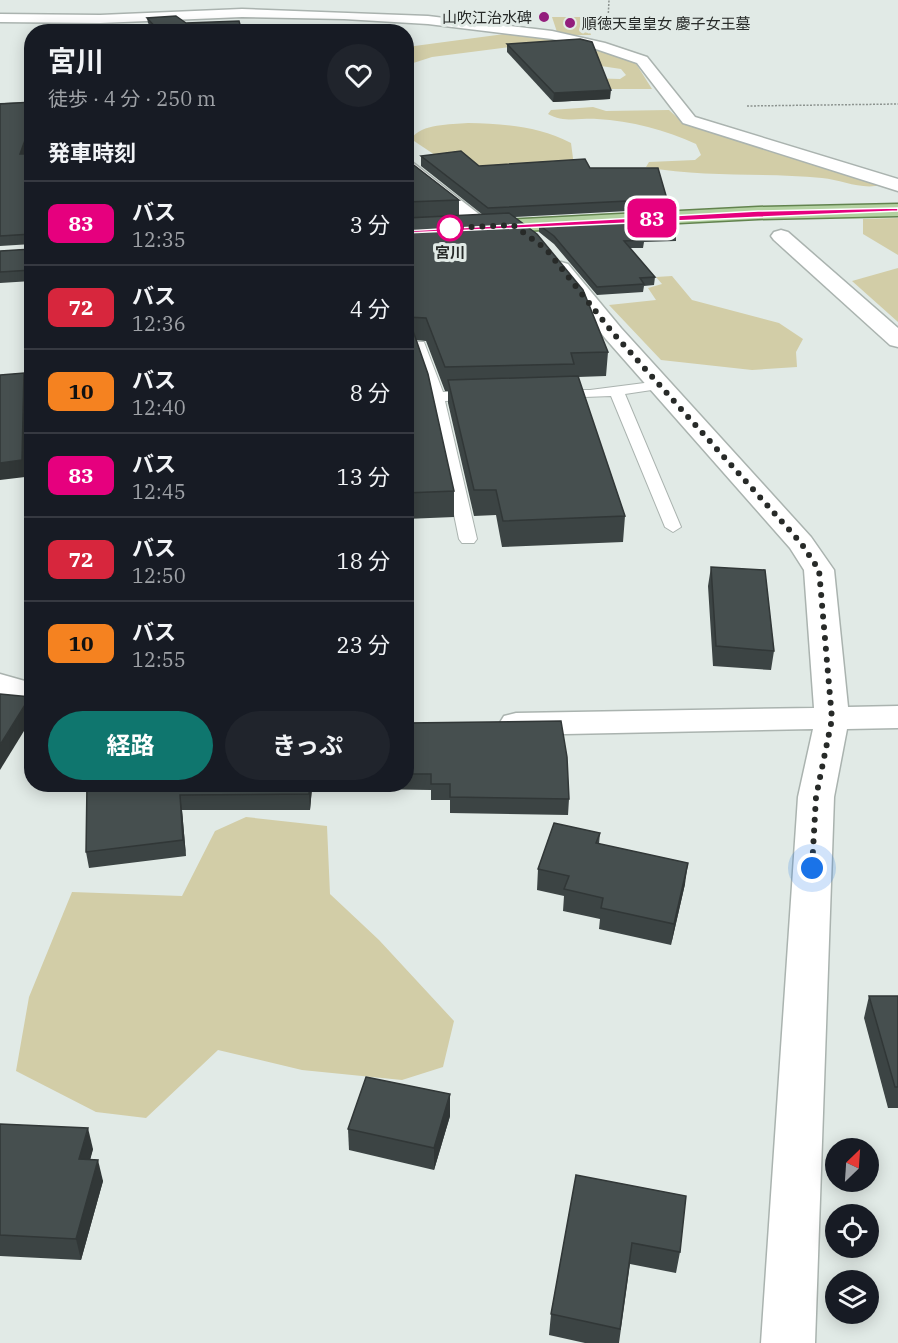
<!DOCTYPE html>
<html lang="ja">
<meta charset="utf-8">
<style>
body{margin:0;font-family:"IBM Plex Serif","Noto Sans JP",serif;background:#20242c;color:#f1f3f6;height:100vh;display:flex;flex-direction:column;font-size:22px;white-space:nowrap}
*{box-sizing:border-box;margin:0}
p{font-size:20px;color:#9ea1a6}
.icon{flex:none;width:33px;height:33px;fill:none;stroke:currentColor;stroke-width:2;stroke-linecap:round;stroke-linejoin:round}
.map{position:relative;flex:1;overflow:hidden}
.drawer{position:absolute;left:24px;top:24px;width:390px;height:768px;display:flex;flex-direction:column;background:#171b24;border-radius:24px;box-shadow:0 3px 15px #0003}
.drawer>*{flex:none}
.badge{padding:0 12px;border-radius:9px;font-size:21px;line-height:39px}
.needle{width:39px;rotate:25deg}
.controls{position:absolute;left:825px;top:1138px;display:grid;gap:12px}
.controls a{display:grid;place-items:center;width:54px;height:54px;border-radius:50%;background:#171b24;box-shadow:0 3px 15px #0003;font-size:30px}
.you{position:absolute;width:30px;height:30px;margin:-15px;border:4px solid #fff;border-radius:50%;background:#1a73e8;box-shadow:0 0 0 9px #1a73e833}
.map>.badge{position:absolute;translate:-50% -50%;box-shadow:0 0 0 3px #fff}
h2{padding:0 24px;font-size:22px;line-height:54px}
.round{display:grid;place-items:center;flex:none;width:63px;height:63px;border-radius:32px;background:#20242c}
.overview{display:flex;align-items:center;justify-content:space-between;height:102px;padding:0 24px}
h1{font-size:28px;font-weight:700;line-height:45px}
.action{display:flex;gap:12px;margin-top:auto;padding:12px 24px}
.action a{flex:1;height:69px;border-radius:36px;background:#0f766e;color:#fff;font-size:24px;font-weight:700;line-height:69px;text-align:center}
.action a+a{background:#20242c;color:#f1f3f6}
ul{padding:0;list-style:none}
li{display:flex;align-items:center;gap:18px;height:84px;padding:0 24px;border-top:2px solid #363941}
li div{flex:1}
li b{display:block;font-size:22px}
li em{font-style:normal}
li .badge{min-width:66px;font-weight:700;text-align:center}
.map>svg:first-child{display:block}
.green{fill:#d2cda7}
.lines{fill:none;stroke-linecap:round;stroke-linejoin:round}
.lane-casing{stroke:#aab3af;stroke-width:2}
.street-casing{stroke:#aab3af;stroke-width:3}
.primary-casing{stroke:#62834e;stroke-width:3}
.path{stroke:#8c938f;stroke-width:1.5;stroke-dasharray:2 1.5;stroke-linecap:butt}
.lane{fill:#fff;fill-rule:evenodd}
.street{fill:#fff;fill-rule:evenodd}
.primary{fill:#b3d1a1;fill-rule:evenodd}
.wall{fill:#3c4444}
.shaded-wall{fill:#313737}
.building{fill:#464f4f;stroke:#313737;stroke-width:1.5}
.line{fill:#e6007e;stroke:#fff;stroke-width:1.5}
.walk{stroke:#272a28;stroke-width:6;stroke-dasharray:0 10.8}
.poi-dot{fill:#931e7c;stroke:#e1eae6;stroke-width:2}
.stop-dot{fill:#fff;stroke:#e6007e;stroke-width:3}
.labels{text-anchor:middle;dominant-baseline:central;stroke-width:6;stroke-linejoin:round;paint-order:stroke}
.far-poi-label{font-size:15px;fill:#272a28;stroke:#e1eae6;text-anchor:end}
.far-stop-label{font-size:15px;font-weight:bold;fill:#272a28;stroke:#e1eae6}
</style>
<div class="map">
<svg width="898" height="1343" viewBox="0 0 898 1343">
<rect width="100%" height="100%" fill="#e1eae6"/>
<g class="green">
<polygon points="552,17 584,17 591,35 558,35"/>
<polygon points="511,33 548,37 595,48 635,62 652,89 588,89 552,77 620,79 626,75 621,69 601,66 533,44 432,57 407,65 407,47"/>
<path d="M593 107 606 111 669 110 682 122 717 134 881 185C861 190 842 180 822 178 763 172 704 178 646 167L649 162 695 160 701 155 696 144C666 130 631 121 597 119 579 118 564 123 548 114L551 110Z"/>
<path d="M468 123C505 124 538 126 571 143L574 166 561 184 438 157 411 139C422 123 450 125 468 123Z"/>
<polygon points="898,218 898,255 863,234 863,219"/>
<polygon points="898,268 898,322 852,281"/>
<polygon points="672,276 692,300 779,323 803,339 796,352 797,367 752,370 661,360 609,305 656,300 648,288 662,284 656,277"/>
<polygon points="246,817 327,826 330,894 379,940 454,1021 443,1067 402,1080 302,1070 218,1050 146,1118 96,1112 16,1071 29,997 72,892 182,896 215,831"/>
</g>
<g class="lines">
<defs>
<g id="lane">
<polygon points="406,341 424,342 443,392 474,392 481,396 474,400 445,401 477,539 474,543 462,543 459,539 430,397 414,349 406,349"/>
<polygon points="660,381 667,385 665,388 625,394 681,527 673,532 665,527 611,396 558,398 551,394 558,390 590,390"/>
</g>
<g id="street">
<polygon points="242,9 428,16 552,31 605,43 647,57 695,117 898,179 898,191 683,123 637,63 596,49 552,39 428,24 344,19 242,17 100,23 0,22 0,14 100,15"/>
<polygon points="406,161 412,162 489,222 492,226 489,230 475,230 406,175"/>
<polygon points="781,230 788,232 898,328 898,347 890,345 774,240 771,236 774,232"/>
<polygon points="561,262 568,264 621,328 811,537 834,570 848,707 898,706 898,728 847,729 834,797 815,1343 761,1343 798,797 813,729 516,735 504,732 499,724 504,716 516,713 814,708 804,570 790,548 605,338 551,268 554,264"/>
<polygon points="0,674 32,683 32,705 0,695"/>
</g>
<polygon id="primary" points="898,204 898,216 758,219 406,237 406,225 758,207"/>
</defs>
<use href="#lane" class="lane-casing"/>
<use href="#street" class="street-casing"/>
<use href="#primary" class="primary-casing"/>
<g class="path">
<polyline points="608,20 609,0"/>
<polyline points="747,106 898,104"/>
</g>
<use href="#lane" class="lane"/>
<use href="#street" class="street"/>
<use href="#primary" class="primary"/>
</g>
<g class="wall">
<polygon points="147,18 186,23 242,32 155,32 148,23"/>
<polygon points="507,44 610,99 553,102 507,52"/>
<polygon points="32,102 32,134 25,154 32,154 32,244 0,246 0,103"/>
<polygon points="421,156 479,166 590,168 667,199 666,209 515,217 608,352 606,376 578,377 625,516 623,542 502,547 496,515 474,516 448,403 448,391 445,391 426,341 416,340 454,491 454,517 406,519 406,159 459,200 459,216 483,215 421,166"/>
<polygon points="539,225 676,234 676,241 644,242 643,248 630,248 655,277 654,285 644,286 643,292 597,295 554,244 539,232"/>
<polygon points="32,249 32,281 0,283 0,251"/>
<polygon points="711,567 774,651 771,670 713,666 708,586"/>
<polygon points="406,723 569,799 568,815 450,813 450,800 431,800 431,790 312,788 310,810 182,810 186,856 89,868 86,852 87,784 406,784"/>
<polygon points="600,833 599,844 685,884 671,945 599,929 600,919 563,911 564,896 537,890 538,869"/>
<polygon points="869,996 898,996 898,1108 888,1108 864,1018"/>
<polygon points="450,1094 450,1116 434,1170 349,1150 348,1129"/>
<polygon points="0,1124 93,1149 90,1159 103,1181 81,1260 0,1256"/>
<polygon points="576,1175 680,1252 676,1273 630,1264 619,1343 585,1343 549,1335 551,1314"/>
</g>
<g class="shaded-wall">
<polygon points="611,90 610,99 553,102 554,93"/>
<polygon points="32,121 32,134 22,164 20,154"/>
<polygon points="32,189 32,201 26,198"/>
<polygon points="24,373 27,388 25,477 0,480 0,463"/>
<polygon points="30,697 32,704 32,718 0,770 0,745"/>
<polygon points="310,784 312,784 312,788 310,810 309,794"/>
<polygon points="180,795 182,810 186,856 183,840"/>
<polygon points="688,863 685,884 671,945 674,924"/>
<polygon points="450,1094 450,1116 434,1170 434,1148"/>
<polygon points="88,1128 93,1149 85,1180 79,1159"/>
<polygon points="98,1160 103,1181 81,1260 76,1239"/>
</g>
<g class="building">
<polygon points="176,16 186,23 239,21 242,32 160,32 147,18"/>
<polygon points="580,39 592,42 611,90 554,93 507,44"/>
<polygon points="32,102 32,121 20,154 32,154 32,189 26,198 32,197 32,234 0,236 0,104"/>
<polygon points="461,151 479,166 585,159 590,168 658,168 667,199 488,208 421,156"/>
<polygon points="406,159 459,200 406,202"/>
<polygon points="509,213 537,234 583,290 608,352 571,353 574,364 445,367 426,318 406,317 406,218"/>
<polygon points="672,218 676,234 640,234 644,240 624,241 655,277 640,278 644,284 597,287 554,236 539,225"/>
<polygon points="32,249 32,270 0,272 0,251"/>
<polygon points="406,327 412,328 428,374 454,491 406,493"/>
<polygon points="24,373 22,460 0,463 0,375"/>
<polygon points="578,376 625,516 503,521 496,490 474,490 448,380"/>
<polygon points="711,567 765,570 774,651 716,646"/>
<polygon points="0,694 30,697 0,745"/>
<polygon points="561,721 567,757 569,799 450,797 450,784 431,784 431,774 406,774 406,723"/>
<polygon points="87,784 310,784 309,794 180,795 183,840 86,852"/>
<polygon points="554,823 600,833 596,843 688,863 674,924 601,908 603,898 564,889 569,876 538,869"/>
<polygon points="869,996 898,996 898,1087 895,1087"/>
<polygon points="366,1077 450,1094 434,1148 348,1129"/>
<polygon points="0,1124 88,1128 79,1159 98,1160 76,1239 0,1235"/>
<polygon points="576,1175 686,1196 680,1252 632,1243 620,1329 551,1314"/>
</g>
<polygon class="line" points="898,208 898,211 406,233 403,231 758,211"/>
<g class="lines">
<polyline class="walk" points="450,228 513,225 546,249 613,333 801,543 819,570 832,719 816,797 812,868"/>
</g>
<g class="poi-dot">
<circle cx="544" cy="17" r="6"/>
<circle cx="570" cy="23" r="6"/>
</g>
<circle class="stop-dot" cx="450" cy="228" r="12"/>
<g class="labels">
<g class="far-poi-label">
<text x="532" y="17">山吹江治水碑</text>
<text x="582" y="23" text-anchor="start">順徳天皇皇女 慶子女王墓</text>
</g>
<g class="far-stop-label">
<text x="450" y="252">宮川</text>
</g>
</g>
</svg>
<div class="controls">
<a><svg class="needle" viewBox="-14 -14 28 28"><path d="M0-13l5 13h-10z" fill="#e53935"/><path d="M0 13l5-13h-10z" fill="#9ea1a6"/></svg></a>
<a><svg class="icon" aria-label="locate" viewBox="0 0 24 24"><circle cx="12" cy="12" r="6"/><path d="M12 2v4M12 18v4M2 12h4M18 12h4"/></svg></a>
<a><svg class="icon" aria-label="layers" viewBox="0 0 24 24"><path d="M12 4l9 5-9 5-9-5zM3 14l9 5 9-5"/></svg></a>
</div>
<div class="you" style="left:812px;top:868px"></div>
<b class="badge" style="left:652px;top:218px;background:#e6007e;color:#fff">83</b>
<section class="drawer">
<div class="overview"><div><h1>宮川</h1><p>徒歩 · 4 分 · 250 m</p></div><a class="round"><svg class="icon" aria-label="heart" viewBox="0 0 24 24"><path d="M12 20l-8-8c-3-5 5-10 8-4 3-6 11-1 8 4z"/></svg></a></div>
<h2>発車時刻</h2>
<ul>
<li><span class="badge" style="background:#e6007e;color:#fff">83</span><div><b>バス</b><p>12:35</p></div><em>3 分</em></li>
<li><span class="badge" style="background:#d7263d;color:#fff">72</span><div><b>バス</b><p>12:36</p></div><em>4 分</em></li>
<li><span class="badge" style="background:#f58220;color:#111">10</span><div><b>バス</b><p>12:40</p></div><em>8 分</em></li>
<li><span class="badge" style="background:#e6007e;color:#fff">83</span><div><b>バス</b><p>12:45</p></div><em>13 分</em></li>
<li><span class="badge" style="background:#d7263d;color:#fff">72</span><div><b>バス</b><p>12:50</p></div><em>18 分</em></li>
<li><span class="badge" style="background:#f58220;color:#111">10</span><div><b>バス</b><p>12:55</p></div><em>23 分</em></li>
</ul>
<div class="action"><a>経路</a><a>きっぷ</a></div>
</section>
</div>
